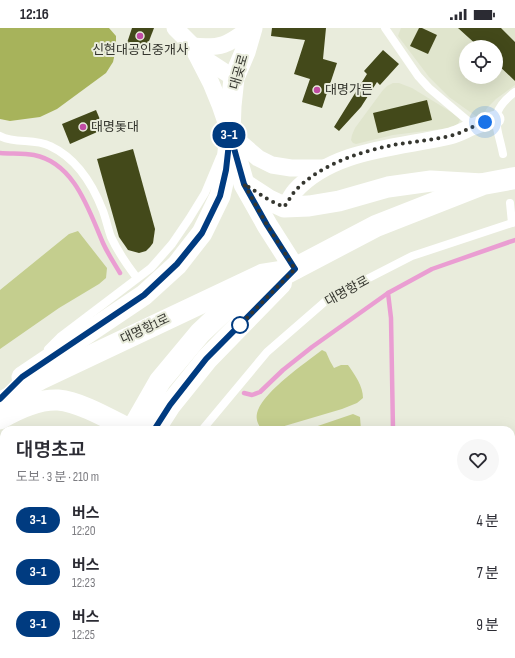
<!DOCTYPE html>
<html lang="ko">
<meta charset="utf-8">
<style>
body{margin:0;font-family:"Sofia Sans Condensed","Noto Sans KR",sans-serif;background:#f7f7f7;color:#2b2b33;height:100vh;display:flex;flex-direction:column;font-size:15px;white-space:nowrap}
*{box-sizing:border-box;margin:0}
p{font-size:13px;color:#7c7c81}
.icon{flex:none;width:22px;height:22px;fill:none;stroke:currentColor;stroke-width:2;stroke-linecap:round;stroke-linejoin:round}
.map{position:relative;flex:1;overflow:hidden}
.details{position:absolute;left:0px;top:398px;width:515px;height:232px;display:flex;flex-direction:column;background:#fff;border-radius:12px 12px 0 0;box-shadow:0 4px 16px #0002}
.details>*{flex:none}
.badge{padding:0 8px;border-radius:13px;font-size:14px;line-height:26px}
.fabs{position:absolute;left:459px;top:12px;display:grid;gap:8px}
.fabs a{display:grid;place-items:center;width:44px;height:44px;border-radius:50%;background:#fff;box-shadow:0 4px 16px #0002;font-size:20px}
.you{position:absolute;width:20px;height:20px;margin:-10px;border:3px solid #fff;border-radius:50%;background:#1a73e8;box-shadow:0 0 0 6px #1a73e833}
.map>.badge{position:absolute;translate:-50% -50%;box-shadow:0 0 0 2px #fff}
.round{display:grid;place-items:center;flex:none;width:42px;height:42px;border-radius:21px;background:#f7f7f7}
.headline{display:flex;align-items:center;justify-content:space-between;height:68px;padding:0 16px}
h1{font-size:19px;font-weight:600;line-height:30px}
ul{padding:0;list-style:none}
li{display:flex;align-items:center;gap:12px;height:52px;padding:0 16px}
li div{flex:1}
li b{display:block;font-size:15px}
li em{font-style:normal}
li .badge{min-width:44px;font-weight:700;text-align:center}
.status{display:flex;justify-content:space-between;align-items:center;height:28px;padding:0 20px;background:#fff;direction:ltr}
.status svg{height:11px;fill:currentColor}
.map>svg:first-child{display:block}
.built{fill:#e0e5cd;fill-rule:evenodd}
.green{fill:#c4ce8e}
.forest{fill:#a7b35b}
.water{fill:#ea9dd2}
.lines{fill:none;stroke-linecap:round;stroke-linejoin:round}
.stream{stroke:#ea9dd2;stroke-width:4.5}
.building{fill:#43491a}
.path{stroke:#afb1a4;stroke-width:2.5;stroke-dasharray:1 3;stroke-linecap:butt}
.service{stroke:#fff;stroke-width:8}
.minor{stroke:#fff;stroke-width:17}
.tertiary{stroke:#fff;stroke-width:21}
.secondary{stroke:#fff;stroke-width:22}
.line-casing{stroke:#fff;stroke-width:9}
.line{stroke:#003b80;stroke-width:6}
.walk{stroke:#35362f;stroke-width:4;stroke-dasharray:0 7.2}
.poi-dot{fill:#c14ca3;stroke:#e9ecdc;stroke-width:1.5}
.stop-dot{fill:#fff;stroke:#003b80;stroke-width:2}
.labels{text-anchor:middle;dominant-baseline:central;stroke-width:4;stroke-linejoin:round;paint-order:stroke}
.poi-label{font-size:13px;fill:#35362f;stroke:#e9ecdc;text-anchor:start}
.street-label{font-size:13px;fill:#35362f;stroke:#e9ecdc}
</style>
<div class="status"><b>12:16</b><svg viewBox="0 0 49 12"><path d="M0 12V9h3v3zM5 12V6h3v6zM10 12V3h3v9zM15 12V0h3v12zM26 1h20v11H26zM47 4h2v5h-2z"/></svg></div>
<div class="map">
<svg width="515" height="630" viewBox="0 0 515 630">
<rect width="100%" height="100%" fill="#e9ecdc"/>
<g class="built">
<path d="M401 0H515V57L496 71 487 80 483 87 477 89 449 69 429 49 398 8ZM466 19H496V49H466Z"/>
<polygon points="393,55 399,55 412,60 451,84 458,89 460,92 458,96 449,100 393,107 356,116 353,115 351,112 352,107 355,100 383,62 387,58"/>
</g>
<g class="green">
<polygon points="78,203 107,240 106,250 99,256 59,280 0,321 0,262 69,206"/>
<path d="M322 322 326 324 330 333 334 340 341 337H348C355 347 363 358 363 370L357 375 342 381 271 402H263C257 397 255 389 258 382 266 362 304 336 322 322Z"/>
<polygon points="353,386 360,389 361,402 306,402"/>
<polygon points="511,580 515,580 515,630 434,630 433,626 511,626"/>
</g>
<g class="forest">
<polygon points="0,0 109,0 116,8 116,21 113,34 106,45 57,81 40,89 10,93 0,91"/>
<polygon points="4,523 4,626 11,626 9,630 0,630 0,526"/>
</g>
<g class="water">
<rect x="511" y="496" width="4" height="25"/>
<polygon points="80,626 132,626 125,630 71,630"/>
</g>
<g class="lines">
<g class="stream">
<path d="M0 125C11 126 23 125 34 127 75 135 89 183 103 215 108 226 114 235 120 245"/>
<polyline points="244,365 252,367 260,364 283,342 312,319 388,265"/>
<polyline points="393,402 391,290 388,265 432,241 515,212"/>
<polyline points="0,438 4,435"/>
</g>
</g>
<g class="building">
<polygon points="132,0 154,0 146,21 127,15"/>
<polygon points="272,0 326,0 323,31 337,35 322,80 302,74 310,51 294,46 305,12 271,8"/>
<polygon points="419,0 422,0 437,7 428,26 410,18"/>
<polygon points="458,0 501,0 515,14 515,53 496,35 496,19 479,19"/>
<polygon points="383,22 399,36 380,57 377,54 361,79 339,103 334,99 367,46 364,43"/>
<polygon points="427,72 432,92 378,105 373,85"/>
<polygon points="96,82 104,101 70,116 62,96"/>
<polygon points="133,121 155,201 153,215 150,219 146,223 139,225 128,222 119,209 97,131"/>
</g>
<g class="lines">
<g class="path">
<polyline points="511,539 515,539"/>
<polyline points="218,626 220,630"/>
<polyline points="169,630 175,626"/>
</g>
<g class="service">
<polyline points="385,0 418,48 429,60 474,98"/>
<path d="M0 108C15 116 35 110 50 118 76 130 93 157 103 183 106 191 108 201 111 209 118 224 127 237 137 250"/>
<path d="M503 126C497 96 487 85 515 64"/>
<polyline points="510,175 512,195 515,194"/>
<polyline points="48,321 60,309 151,240 172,216 189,191 205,165 220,129"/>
<polyline points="202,402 267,324 328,271 412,228 512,195"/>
</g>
<g class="minor">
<polyline points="175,0 208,33 234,50"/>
<polyline points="192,18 211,55 220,77 230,106 258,130 272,137 291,140 324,140"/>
<path d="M192 18C221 21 228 17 250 0"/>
<path d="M284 179C288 174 291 168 295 163 333 121 398 120 450 108 458 106 465 102 472 99 480 96 488 93 496 91"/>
</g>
<g class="tertiary">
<polyline points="246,157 269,172 284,179 309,178 339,173 388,159 431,153 483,156"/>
<polyline points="22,349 144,267 177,237 202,205 220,168 226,142 229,115"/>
<polyline points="0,375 41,351 263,246 295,241 267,197 244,156 230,106 231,78 234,50 245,24 252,0"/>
<path d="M0 391C17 381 38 371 58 372 81 374 111 392 131 402"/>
</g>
<g class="secondary">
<polyline points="132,402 160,353 200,305 235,272 376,198 483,156 515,150"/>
<polyline points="154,402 170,377 207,331 281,255"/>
<polyline points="24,630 26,626"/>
<polyline points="43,630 44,626"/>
</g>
</g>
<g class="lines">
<defs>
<polyline id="line" points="0,371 22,349 144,267 177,236 202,205 220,168 226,142 230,106 244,156 267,197 295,241 206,331 170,377 154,402"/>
</defs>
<use href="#line" class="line-casing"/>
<use href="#line" class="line"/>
<path class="walk" d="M240 297 236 301 295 241 267 197 244 156 269 172 284 179C288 174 291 168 295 163 319 137 359 124 393 117 412 114 431 112 450 108 462 105 473 98 485 94"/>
</g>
<g class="poi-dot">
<circle cx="140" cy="8" r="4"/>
<circle cx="317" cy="62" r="4"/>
<circle cx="83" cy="99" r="4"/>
</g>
<circle class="stop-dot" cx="240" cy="297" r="8"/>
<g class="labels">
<g class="poi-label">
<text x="140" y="22" text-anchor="middle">신현대공인중개사</text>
<text x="325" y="62">대명가든</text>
<text x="91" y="99">대명돛대</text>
</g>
<g class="street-label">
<text transform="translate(239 44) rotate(-74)">대곶로</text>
<text transform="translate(347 263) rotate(-29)">대명항로</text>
<text transform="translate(145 301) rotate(-25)">대명항1로</text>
</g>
</g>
</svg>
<div class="fabs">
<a><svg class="icon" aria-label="locate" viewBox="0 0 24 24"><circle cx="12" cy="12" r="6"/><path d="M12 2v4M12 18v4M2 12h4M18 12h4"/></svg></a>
</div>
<div class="you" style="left:485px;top:94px"></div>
<b class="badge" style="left:229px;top:107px;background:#003b80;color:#fff">3-1</b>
<section class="details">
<div class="headline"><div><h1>대명초교</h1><p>도보 · 3 분 · 210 m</p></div><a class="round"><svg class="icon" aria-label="heart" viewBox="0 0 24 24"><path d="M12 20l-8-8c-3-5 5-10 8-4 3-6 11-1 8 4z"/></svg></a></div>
<ul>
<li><span class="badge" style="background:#003b80;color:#fff">3-1</span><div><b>버스</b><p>12:20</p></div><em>4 분</em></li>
<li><span class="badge" style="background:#003b80;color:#fff">3-1</span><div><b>버스</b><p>12:23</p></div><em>7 분</em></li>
<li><span class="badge" style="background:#003b80;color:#fff">3-1</span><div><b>버스</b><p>12:25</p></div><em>9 분</em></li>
</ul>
</section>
</div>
